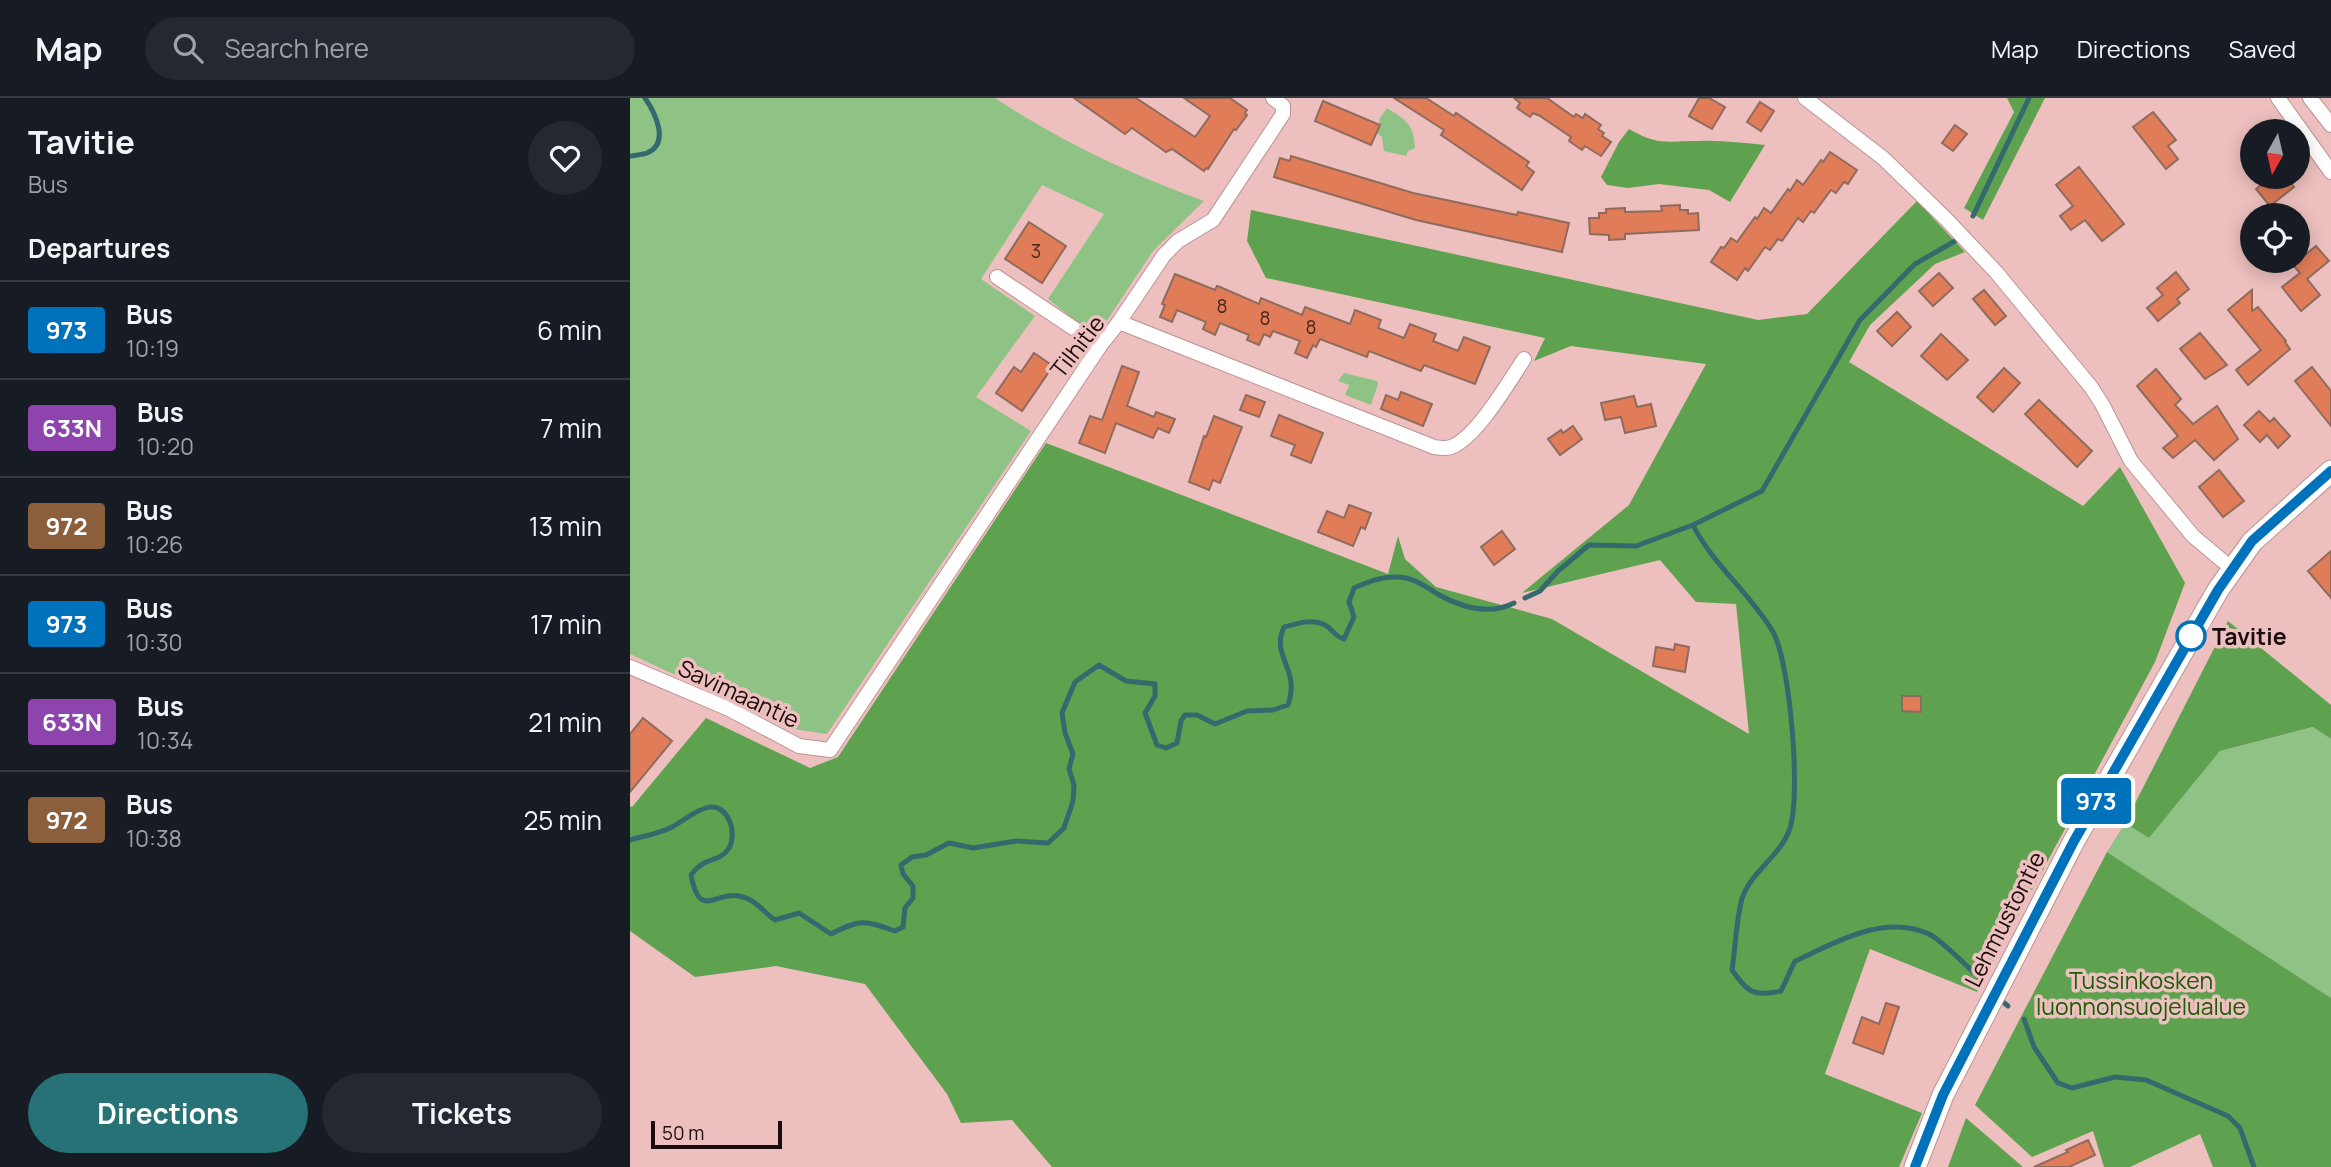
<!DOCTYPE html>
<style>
body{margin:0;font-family:Manrope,sans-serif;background:#242831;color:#f1f3f6;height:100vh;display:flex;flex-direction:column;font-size:26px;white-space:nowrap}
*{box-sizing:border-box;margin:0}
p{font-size:23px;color:#9ea1a6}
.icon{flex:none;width:38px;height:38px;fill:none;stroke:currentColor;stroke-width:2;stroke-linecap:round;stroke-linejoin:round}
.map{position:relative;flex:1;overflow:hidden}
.drawer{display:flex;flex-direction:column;background:#171b24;width:630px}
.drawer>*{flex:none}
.badge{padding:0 14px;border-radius:5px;font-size:24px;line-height:46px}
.needle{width:46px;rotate:188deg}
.buttons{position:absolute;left:1610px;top:21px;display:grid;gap:14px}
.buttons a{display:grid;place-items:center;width:70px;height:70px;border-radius:50%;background:#171b24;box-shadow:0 4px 18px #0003;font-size:35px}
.scale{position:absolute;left:21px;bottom:18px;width:131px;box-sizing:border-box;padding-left:7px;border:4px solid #1a0c0c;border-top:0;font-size:19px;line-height:24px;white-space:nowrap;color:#1a0c0c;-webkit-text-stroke:5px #edc0bf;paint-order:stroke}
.map>.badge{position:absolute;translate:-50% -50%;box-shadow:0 0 0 4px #fff}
h2{padding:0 28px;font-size:26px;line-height:63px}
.round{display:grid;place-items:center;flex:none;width:74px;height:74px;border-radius:37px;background:#242831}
.head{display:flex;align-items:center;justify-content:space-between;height:119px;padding:0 28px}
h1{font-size:33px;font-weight:700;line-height:52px}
.primary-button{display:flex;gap:14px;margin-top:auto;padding:14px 28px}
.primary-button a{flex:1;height:80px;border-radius:42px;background:#277276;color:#fff;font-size:28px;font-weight:700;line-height:80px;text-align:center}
.primary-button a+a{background:#242831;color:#f1f3f6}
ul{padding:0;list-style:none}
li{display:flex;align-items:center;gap:21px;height:98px;padding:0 28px;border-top:2px solid #363941}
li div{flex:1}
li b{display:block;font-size:26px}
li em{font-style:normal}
li .badge{min-width:77px;font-weight:700;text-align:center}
header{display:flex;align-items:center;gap:42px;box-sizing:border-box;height:98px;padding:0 35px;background:#171b24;border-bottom:2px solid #363941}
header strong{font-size:33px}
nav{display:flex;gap:38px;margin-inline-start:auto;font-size:24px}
.search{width:490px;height:63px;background:#242831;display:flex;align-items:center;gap:18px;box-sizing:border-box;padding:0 24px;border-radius:38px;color:#9ea1a6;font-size:26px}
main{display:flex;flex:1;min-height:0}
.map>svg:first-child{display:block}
.green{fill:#8fc385}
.forest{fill:#5ea250}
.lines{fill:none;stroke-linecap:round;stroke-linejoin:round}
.stream{stroke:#346a6e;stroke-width:5}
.building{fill:#e17c58;stroke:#8f6b5e;stroke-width:2}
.minor-casing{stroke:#bd9392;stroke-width:16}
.secondary-casing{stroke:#bd9392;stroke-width:23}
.minor{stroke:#fff;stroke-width:14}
.secondary{stroke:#fff;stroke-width:21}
.line-casing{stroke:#fff;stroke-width:16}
.line{stroke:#0072bc;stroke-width:10}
.stop-dot{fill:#fff;stroke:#0072bc;stroke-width:3.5}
.labels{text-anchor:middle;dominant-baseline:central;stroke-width:7;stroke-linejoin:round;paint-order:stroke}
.number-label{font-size:19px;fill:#4c281f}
.street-label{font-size:23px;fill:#1a0c0c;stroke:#edc0bf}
.stop-label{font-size:23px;font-weight:bold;fill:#1a0c0c;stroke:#edc0bf;text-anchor:start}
.park-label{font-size:23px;fill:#185c04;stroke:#edc0bf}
</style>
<header>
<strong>Map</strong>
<div class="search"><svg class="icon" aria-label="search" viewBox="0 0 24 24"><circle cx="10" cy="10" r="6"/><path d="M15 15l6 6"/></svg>Search here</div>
<nav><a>Map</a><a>Directions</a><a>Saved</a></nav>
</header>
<main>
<section class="drawer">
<div class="head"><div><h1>Tavitie</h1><p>Bus</p></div><a class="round"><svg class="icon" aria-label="heart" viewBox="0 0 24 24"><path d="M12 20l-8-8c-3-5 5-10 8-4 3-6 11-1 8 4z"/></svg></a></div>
<h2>Departures</h2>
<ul>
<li><span class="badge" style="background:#0072bc;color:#fff">973</span><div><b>Bus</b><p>10:19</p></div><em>6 min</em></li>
<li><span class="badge" style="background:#8e44ad;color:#fff">633N</span><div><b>Bus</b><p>10:20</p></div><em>7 min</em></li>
<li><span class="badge" style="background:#8b5e3c;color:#fff">972</span><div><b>Bus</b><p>10:26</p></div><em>13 min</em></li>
<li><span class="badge" style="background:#0072bc;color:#fff">973</span><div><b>Bus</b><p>10:30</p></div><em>17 min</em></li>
<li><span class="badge" style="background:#8e44ad;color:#fff">633N</span><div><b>Bus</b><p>10:34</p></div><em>21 min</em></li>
<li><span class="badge" style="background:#8b5e3c;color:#fff">972</span><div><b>Bus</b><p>10:38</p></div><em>25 min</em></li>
</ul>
<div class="primary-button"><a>Directions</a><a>Tickets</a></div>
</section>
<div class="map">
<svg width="1701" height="1069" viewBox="0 0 1701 1069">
<rect width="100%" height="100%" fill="#edc0bf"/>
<g class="green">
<path d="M0 0H365C430 43 500 76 574 103L523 153 466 239 418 201 474 116 412 87 351 181 405 218 346 299 401 333 197 636 163 631 0 556Z"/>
<path d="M757 10C776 22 784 26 785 50L778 53 776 58 754 53 752 39 747 35 750 20Z"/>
<polygon points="714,275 747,283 748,286 741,307 715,297 719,287 708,283"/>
<polygon points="1684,629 1701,641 1701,900 1477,754 1495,725 1519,740 1590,653"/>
</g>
<g class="forest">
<polygon points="1377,0 1415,0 1353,122 1334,110 1384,14"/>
<path d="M999 31C1028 48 1037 43 1068 43 1091 42 1113 45 1135 47L1100 104 1079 92 1029 86 998 90 977 87 971 79 989 44Z"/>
<polygon points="1287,103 1335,154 1305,166 1240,227 1219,264 1453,408 1490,369 1555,485 1525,564 1347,894 1240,851 1195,976 1292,1015 1269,1069 422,1069 382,1022 331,1025 317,996 235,886 146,868 65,879 0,833 0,708 2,709 76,620 180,670 208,659 416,345 758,476 768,438 775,461 806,489 922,521 1119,636 1106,506 1066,504 1030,462 892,495 999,407 1076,266 941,248 904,263 915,240 636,180 617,143 621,112 1128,222 1177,216"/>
<polygon points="1598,523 1701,607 1701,641 1683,629 1590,653 1519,740 1495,725"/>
<polygon points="1477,754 1701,900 1701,1069 1583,1069 1570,1036 1500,1069 1474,1069 1463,1033 1402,1059 1345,1007"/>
<polygon points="1336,1020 1393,1069 1318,1069"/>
</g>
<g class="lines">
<g class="stream">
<path d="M0 58C5 57 12 57 17 55 41 45 24 13 15 0"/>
<polyline points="1343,118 1399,0"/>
<path d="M1063 427C1083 467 1120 495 1143 534 1160 563 1172 702 1159 733 1150 757 1122 774 1113 798 1107 812 1105 854 1102 872 1118 895 1124 899 1151 893L1165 863C1205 845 1254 815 1299 836 1313 843 1338 870 1352 882"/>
<polyline points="895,500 910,493 928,473 959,447 1006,448 1063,427 1132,393 1230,222 1285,166 1325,143"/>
<path d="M0 742C13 738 29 736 42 729 59 720 86 692 100 724 103 731 103 744 99 750 89 766 75 757 61 777 70 823 85 793 109 798 126 801 132 813 145 822L169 815 201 836C230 821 234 822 265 833L273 829 275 810 283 800V788L273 776 271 767 282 759 296 757 319 745 343 750 386 743 418 745 434 730 443 703 444 687 439 671 443 656 435 635 432 615 445 584 469 567 496 583 525 586V598L515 615 527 647 536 650 547 645 551 623 555 617H567L585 626 617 613 643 612 658 607C671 571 640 558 654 529 667 526 682 520 695 527 703 531 704 538 714 541L724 519 719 504 724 490C738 484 752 478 767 479 784 479 797 490 811 498 834 510 861 517 884 505"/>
<polyline points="1373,904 1378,908"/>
<polyline points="1394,921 1404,949 1428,985 1442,990 1485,979 1516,982 1598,1018 1610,1030 1624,1069"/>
</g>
</g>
<g class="building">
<polygon points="444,0 506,0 565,39 580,18 554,0 600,0 617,12 615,15 617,17 606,32 604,31 578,71 576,70 574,73 542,51 536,54 502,30 495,36"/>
<polygon points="764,0 796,0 824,18 826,15 899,64 896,68 904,74 892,92 811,37 814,32"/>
<polygon points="884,0 917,0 944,19 946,16 953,20 955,16 971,27 968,31 974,35 972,38 981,44 971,58 955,48 952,52 939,43 941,39 910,18 903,15 900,19 887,10 890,5"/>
<polygon points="1069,0 1079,0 1095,9 1082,31 1059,18"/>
<polygon points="693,3 750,27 741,47 685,23"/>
<polygon points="1130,4 1144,13 1131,33 1117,24"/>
<polygon points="1523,14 1546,42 1538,48 1548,61 1536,71 1503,29"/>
<polygon points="1325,27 1337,36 1323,53 1312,45"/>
<polygon points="1200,54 1227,72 1218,86 1214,84 1206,95 1201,92 1184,115 1181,113 1173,124 1168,120 1152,143 1148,141 1140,152 1135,149 1118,173 1115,170 1107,182 1081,164 1091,149 1094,150 1101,140 1107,144 1125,119 1127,121 1134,110 1141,115 1158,91 1160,93 1167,82 1173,87 1191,62 1193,64"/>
<polygon points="661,58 783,95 887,117 888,114 939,125 932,154 786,122 644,79 650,60 660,63"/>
<polygon points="1449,69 1494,126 1472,143 1455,122 1441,132 1430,118 1443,108 1426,87"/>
<polygon points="1640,79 1656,79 1664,89 1640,108 1626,91"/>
<polygon points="1050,107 1050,112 1058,112 1058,116 1068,115 1069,132 995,136 995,141 979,142 979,137 960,136 959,120 969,120 969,115 976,115 976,111 995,110 995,114 1032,113 1031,108"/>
<polygon points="399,124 436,148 412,185 375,161"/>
<polygon points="1686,148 1699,163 1677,181 1690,197 1671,213 1652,189 1670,175 1663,167"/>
<polygon points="1546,174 1559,191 1547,201 1550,205 1528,223 1517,210 1533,197 1527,190"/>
<polygon points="1309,175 1323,190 1303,208 1289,193"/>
<polygon points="545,176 585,192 587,188 590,189 629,206 631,200 672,217 675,209 720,226 725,212 751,222 748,230 774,240 780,226 806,236 803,243 828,253 834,239 860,249 845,286 794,267 791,273 739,253 737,259 690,241 686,249 683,247 677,260 665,255 670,243 643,233 640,239 634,236 629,247 617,242 619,237 590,225 585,237 573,231 576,224 547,212 542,224 530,219 535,207 532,206"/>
<polygon points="1354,192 1376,218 1365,227 1343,201"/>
<polygon points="1622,192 1622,213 1628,209 1656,243 1655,244 1660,251 1618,287 1606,272 1631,252 1598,212"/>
<polygon points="1267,214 1281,229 1262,248 1247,233"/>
<polygon points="1570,235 1597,267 1575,281 1550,251"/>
<polygon points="1311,236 1338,262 1317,282 1291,258"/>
<polygon points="404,255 423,268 392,313 366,295 384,269 391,274"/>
<polygon points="492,268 509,274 497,308 524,319 526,314 545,321 539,335 528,330 523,340 486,325 475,355 449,345 460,318 472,322"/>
<polygon points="1682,269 1701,293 1701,328 1665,283"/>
<polygon points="1374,270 1390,285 1363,314 1347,299"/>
<polygon points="1526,271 1551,301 1545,307 1563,326 1587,308 1608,341 1584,362 1565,342 1543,360 1533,350 1548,338 1507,288"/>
<polygon points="771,294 802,306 793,328 751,311 756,297 768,302"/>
<polygon points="616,297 635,304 629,319 610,312"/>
<polygon points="1004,298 1007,309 1021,306 1026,328 995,335 991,319 975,322 971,305"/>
<polygon points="1409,302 1462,353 1447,369 1395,316"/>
<polygon points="1629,313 1640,324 1644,320 1660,338 1648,350 1637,337 1630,344 1614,327"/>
<polygon points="649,317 693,335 681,365 661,357 665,347 641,338"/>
<polygon points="584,318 612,329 590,385 583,382 579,392 559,384 574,338 576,339"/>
<polygon points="943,328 952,341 930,357 918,341 931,332 933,335"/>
<polygon points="1589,372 1614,403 1593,419 1569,389"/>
<polygon points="719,407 741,415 735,431 731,429 723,448 688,434 697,413 714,420"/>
<polygon points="872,433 885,451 864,467 851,449"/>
<polygon points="1701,453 1701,500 1678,473"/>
<polygon points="1045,546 1059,549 1055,574 1023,568 1026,549 1044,552"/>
<polygon points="1272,598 1291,598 1291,614 1272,613"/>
<polygon points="13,620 42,643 0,694 0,636"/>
<polygon points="1256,905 1269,909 1253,956 1223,945 1232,919 1249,926"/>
<polygon points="1458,1042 1465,1057 1439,1069 1404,1069 1438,1054 1436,1052"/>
</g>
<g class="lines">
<defs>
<g id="minor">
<polyline points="1175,0 1253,60 1316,121 1366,174 1461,289 1472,306 1501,363 1563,438 1601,470"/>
<polyline points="1648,0 1701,74"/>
<polyline points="1680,0 1701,27"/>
<polyline points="367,179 470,248"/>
<polyline points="489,224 534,157 548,143 583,122 653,16 653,8 643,0"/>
<path d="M0 569 99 611 169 648 200 652 470 248 489 224 804 349C810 350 815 351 821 349 846 340 879 284 894 261"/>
</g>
<polyline id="secondary" points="1285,1069 1313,997 1444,743 1588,492 1622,444 1701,373"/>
</defs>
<use href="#minor" class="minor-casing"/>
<use href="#secondary" class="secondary-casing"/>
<use href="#minor" class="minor"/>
<use href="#secondary" class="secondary"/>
</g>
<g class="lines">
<defs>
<polyline id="line" points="1285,1069 1313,997 1444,743 1588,492 1622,443 1701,373"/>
</defs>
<use href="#line" class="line-casing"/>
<use href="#line" class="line"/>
</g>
<circle class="stop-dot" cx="1561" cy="538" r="14"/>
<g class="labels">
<g class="number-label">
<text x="406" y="153">3</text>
<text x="592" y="208">8</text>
<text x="635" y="220">8</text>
<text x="681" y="229">8</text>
</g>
<g class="street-label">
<text transform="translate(447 248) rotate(-52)">Tilhitie</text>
<text transform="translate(109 595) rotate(25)">Savimaantie</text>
<text transform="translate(1374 821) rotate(-63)">Lehmustontie</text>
</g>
<g class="stop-label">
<text x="1582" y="538">Tavitie</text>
</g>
<g class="park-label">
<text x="1511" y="882">Tussinkosken<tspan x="1511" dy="26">luonnonsuojelualue</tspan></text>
</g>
</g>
</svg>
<div class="buttons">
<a><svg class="needle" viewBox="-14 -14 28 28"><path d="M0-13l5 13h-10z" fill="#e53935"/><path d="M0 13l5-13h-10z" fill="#9ea1a6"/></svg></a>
<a><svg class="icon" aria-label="locate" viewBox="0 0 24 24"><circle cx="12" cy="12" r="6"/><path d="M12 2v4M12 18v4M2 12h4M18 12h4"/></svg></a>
</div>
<div class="scale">50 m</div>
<b class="badge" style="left:1466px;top:703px;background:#0072bc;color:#fff">973</b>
</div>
</main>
